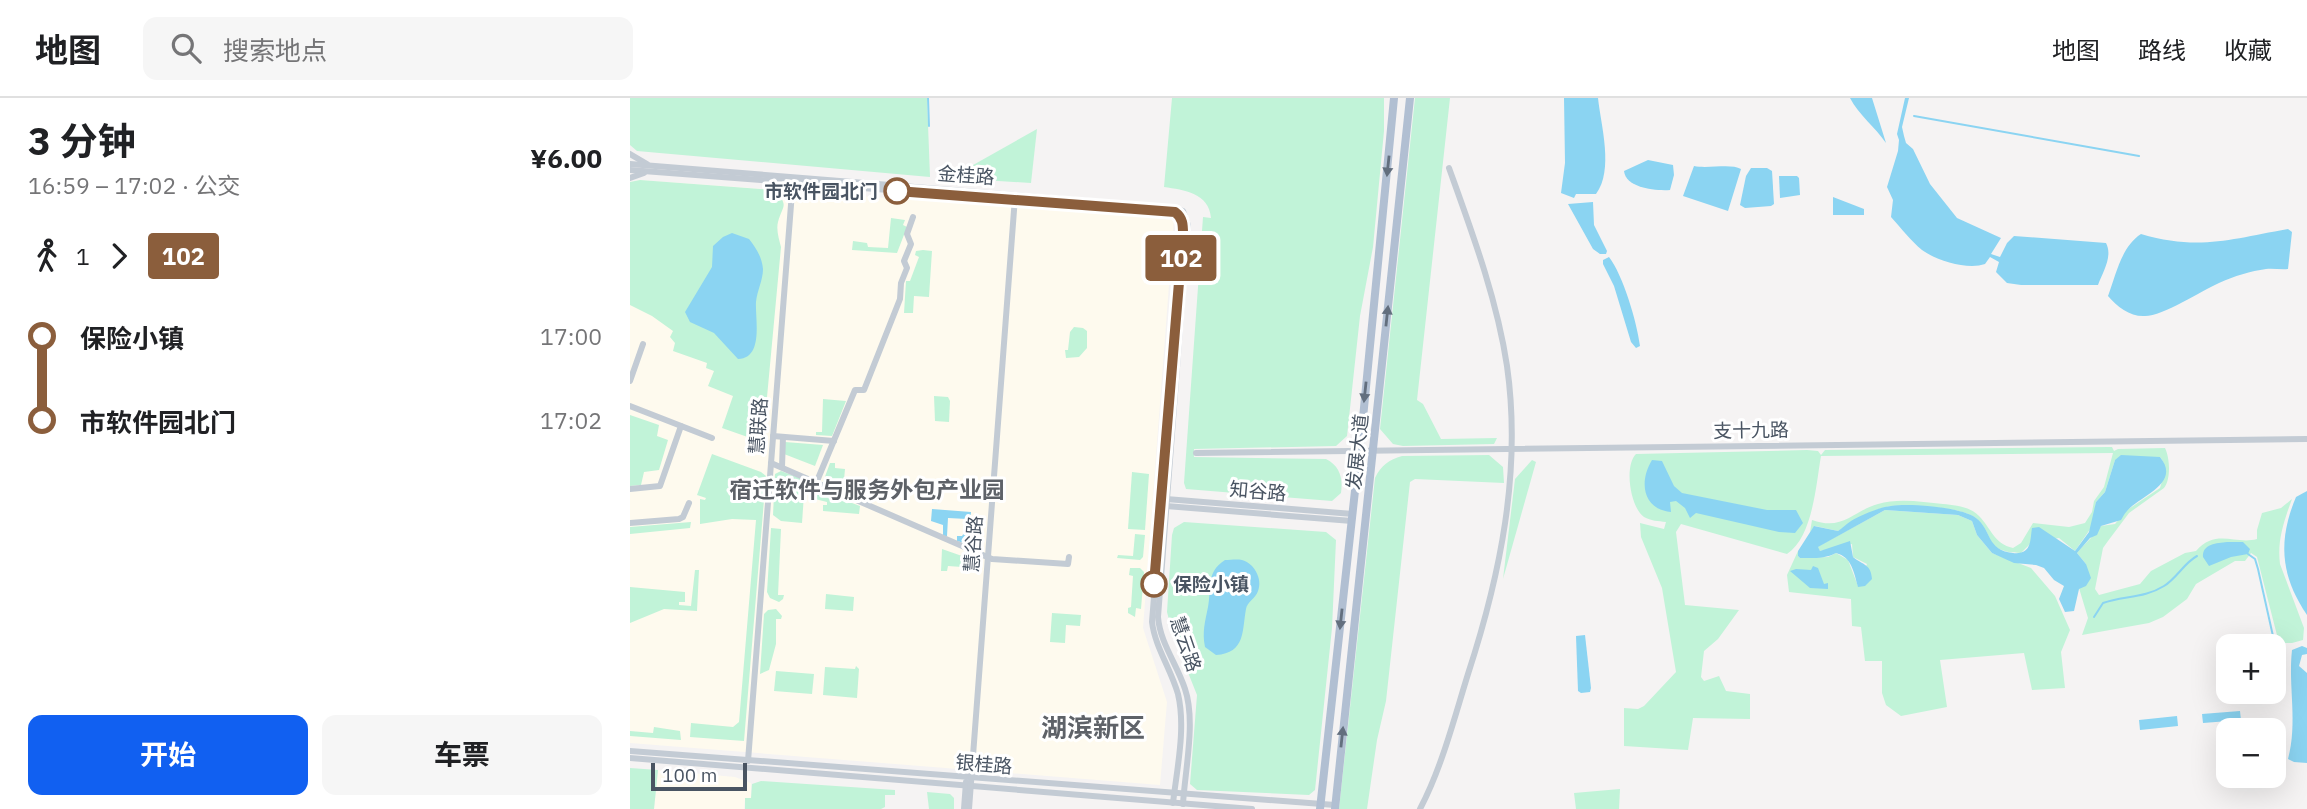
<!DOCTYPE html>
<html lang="zh">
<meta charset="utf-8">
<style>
body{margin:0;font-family:"IBM Plex Sans","Noto Sans SC",sans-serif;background:#f6f6f6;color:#202124;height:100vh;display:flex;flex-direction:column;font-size:26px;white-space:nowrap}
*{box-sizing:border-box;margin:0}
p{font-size:23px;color:#757577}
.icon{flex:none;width:38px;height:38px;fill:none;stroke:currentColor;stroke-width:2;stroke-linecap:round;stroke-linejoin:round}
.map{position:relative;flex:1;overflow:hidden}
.panel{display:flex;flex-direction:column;background:#fff;width:630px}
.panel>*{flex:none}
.badge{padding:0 14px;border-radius:5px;font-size:24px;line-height:46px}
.tools{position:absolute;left:1586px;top:536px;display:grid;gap:14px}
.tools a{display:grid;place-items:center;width:70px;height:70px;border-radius:14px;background:#fff;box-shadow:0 7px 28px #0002;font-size:35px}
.scale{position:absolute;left:21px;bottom:18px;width:96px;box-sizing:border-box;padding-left:7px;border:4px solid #495462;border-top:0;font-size:19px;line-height:24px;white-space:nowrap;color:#495462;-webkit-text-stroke:5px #fff;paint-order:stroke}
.map>.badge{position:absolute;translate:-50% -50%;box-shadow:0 0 0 4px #fff}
.legs{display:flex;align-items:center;gap:10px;height:77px;padding:0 28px;font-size:23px}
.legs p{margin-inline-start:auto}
.overview{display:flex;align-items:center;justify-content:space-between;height:119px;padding:0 28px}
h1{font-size:38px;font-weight:700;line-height:52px}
.button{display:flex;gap:14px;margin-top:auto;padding:14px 28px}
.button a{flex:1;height:80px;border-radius:14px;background:#1160f1;color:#fff;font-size:28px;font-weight:700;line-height:80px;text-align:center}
.button a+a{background:#f6f6f6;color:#202124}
ul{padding:0 28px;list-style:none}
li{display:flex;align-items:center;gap:24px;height:84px;font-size:26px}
li i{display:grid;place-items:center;width:10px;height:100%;margin:0 9px;background:currentColor}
li i::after{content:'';width:18px;height:18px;margin:-9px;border:5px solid;border-radius:50%;background:#fff}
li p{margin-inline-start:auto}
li:first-child i{background:linear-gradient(#0000 50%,currentColor 0)}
li:last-child i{background:linear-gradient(currentColor 50%,#0000 0)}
header{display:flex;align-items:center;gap:42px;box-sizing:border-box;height:98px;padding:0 35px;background:#fff;border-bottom:2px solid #e0e0e0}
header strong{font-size:33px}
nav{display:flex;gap:38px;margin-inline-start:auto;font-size:24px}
.search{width:490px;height:63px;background:#f6f6f6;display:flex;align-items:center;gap:18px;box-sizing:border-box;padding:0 24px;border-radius:14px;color:#757577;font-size:26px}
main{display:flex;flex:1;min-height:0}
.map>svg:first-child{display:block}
.commercial{fill:#fefaee}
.green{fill:#c1f3d8}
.water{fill:#8bd4f2}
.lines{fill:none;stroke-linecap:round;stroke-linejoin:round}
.stream{stroke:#8bd4f2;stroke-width:2}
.minor{stroke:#c3cbd4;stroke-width:6}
.major{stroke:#b1bfd2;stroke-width:8}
.oneway{fill:#636f7e}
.line-1-casing{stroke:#fff;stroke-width:16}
.line-1{stroke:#8b5e3c;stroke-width:10}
.stop-1-dot{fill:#fff;stroke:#8b5e3c;stroke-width:3.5}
.labels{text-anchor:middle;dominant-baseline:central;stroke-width:6;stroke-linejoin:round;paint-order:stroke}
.street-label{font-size:19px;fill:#495462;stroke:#fff}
.stop-label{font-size:19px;font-weight:bold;fill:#495462;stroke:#fff;text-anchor:end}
.quarter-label{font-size:23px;font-weight:bold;fill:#5e6268;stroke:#fff}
.district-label{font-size:26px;font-weight:bold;fill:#5e6268;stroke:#fff}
</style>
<header>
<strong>地图</strong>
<div class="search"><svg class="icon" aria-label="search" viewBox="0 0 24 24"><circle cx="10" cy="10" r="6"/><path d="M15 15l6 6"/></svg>搜索地点</div>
<nav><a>地图</a><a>路线</a><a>收藏</a></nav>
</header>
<main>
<section class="panel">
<div class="overview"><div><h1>3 分钟</h1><p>16:59 – 17:02 · 公交</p></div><b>¥6.00</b></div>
<div class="legs"><svg class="icon" aria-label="walk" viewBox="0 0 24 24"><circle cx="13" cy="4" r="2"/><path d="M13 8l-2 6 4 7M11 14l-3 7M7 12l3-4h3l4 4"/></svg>1<svg class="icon" aria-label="forward" viewBox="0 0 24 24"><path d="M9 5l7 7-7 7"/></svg><b class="badge" style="background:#8b5e3c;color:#fff">102</b></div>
<ul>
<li><i style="color:#8b5e3c"></i><b>保险小镇</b><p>17:00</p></li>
<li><i style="color:#8b5e3c"></i><b>市软件园北门</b><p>17:02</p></li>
</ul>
<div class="button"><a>开始</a><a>车票</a></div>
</section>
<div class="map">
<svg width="1677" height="711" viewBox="0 0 1677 711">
<rect width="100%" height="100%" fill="#f5f3f3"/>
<g class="commercial">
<polygon points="10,82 544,121 513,530 537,604 530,687 0,645 0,84"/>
<polygon points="28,672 105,679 121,685 121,701 115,701 114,711 24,711"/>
</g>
<g class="green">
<polygon points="0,0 297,0 300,79 7,53 0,47"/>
<path d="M542 0H754V33L743 149 730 218 717 338 706 348 564 351V359L696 361C710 368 713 380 711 395L702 403 556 391 554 385 573 119 581 120C579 95 554 92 534 89Z"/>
<polygon points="785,0 820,0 787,302 793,306 811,341 867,340 864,346 773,348 763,346 750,331"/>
<polygon points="407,31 401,85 320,80"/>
<path d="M10 82 145 92C159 109 153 106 148 124 146 132 149 141 151 149L133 342 129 343 92 330 103 298 78 288 84 273 76 270 77 265 43 253 45 245 40 239 43 233 22 218 0 207V84Z"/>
<polygon points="261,120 275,122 273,127 277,129 267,155 222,152 223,143 237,145 238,149 258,150"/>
<polygon points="293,152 302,153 299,199 284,198 283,215 274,215 276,183 280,183 289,159 285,157 286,153"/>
<polygon points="444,229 453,230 457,233 457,250 449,259 436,260 435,252 438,252 440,234"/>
<polygon points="304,298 318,299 320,303 319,324 305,323"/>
<polygon points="193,301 216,303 202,338 186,337 186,334 192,334"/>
<polygon points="0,317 29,327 27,338 38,342 29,372 14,374 11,387 0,388"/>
<polygon points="155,344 193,347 185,368 154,356"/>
<path d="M1479 349H1482L1484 353 1488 351 1535 350C1540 360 1541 381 1534 390L1499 415 1478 443 1473 450 1465 491 1469 497 1510 486 1521 473 1555 455 1566 453C1586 430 1605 447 1627 441V432L1632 415 1651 410 1662 401C1654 423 1647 442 1650 466L1674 530 1673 542 1662 545H1649L1627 459 1621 455 1615 463H1605L1566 486 1557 501 1533 519 1519 525 1452 537 1458 520 1449 490 1456 466 1447 455C1455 445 1465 437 1471 428L1485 426 1497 412 1530 390C1533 379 1538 368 1530 359L1485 362 1475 394 1466 404 1463 427 1445 453 1429 440 1401 445 1391 455C1353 454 1365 437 1347 421 1334 409 1280 406 1262 408 1243 410 1224 424 1208 433L1185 428 1180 434 1182 422C1213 433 1221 414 1248 406 1268 400 1293 404 1313 406 1325 407 1341 409 1349 418 1361 430 1364 446 1383 450L1391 445 1403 425 1439 429 1455 425 1462 414 1464 403 1474 389 1483 355 1191 358C1186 386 1183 439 1157 456L1051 426 1046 434 1055 507 1109 512 1088 541 1074 553 1071 579 1074 583 1089 578 1096 593 1120 596V621L1063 620 1058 652 994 648V610L1008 611 1014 608 1046 574 1032 490 1011 439 1010 425 1034 431 1036 424C1028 423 1021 423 1014 419 1000 409 994 368 1006 356L1177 352 1188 353 1191 357 1195 352Z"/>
<polygon points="82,356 131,374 136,378 114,643 60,639 61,625 103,629 109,624 126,422 102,421 70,426 70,401 75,402 76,400 67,397"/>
<path d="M859 357 873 369 874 385 785 381 780 384 756 603 747 642 737 711H709L745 380C751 367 759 362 772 358Z"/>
<polygon points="902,362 906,364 873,481 885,381"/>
<polygon points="200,365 205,365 205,370 215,371 214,382 229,388 225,398 193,384"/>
<polygon points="151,373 175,382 172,425 151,423 143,417 145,376"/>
<polygon points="502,374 519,376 515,432 498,431"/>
<polygon points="185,391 230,408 229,416 193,413 193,407 197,407 197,404 181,400"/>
<polygon points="1255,412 1328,417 1342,423 1347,437 1362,455 1401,470 1425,498 1440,532 1431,554 1435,590 1402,592 1394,555 1310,562 1317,609 1271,618 1256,607 1252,595 1252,563 1235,563 1231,529 1222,528 1221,501 1159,494 1157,477 1168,453 1168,458 1170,460 1198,459 1206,455 1218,462 1228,488 1237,466 1223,459 1222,446 1190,453 1187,449"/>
<polygon points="61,424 60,430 0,436 0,429"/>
<polygon points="554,424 696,434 706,442 702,530 685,692 679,697 567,692 560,686 567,597 543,537 537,514 542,437 544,430"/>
<polygon points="141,430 151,431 148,497 154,497 153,501 149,504 140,500 137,494"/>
<polygon points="505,436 515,437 513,459 510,462 487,460 488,457 503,458"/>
<polygon points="312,451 332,458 332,469 318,468 317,473 311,473"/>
<polygon points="500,470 510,470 514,474 511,511 506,510 505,519 498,515 498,510 501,509 503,478 499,477"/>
<polygon points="65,472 69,472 67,513 34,511 0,525 0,489 55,494 55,504 49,504 49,507 61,508"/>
<polygon points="196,496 224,499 223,513 195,511"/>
<polygon points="146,511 152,518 151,521 146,521 146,546 139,572 130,576 134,516 138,512"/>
<polygon points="422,515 451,517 450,528 436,527 435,545 420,544"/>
<polygon points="226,568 229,571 227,600 193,597 195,569 225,571"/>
<polygon points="146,573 184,576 182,596 144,593"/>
<polygon points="24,629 50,633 51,642 0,638 0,633 23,635"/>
<polygon points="0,670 28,672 24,711 0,711"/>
<polygon points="131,683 265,692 265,697 255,697 255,709 251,711 115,711 115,700 121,700 122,686"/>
<polygon points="990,691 989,711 946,711 944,695"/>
<polygon points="297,694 320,696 324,700 324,711 299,711"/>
</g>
<g class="water">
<path d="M934 0H968C971 28 984 72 966 96H946L944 100 931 95 935 65Z"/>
<path d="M1220 0H1242L1256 45C1245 29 1229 17 1220 0Z"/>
<path d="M1275 0H1279L1272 29 1274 38 1276 45 1283 51 1300 86 1327 120 1371 140 1361 156 1370 159 1377 145 1384 138 1476 145C1483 158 1473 174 1468 187H1391L1377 185 1366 174 1369 164 1360 159 1355 166C1338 172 1307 163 1292 152 1281 143 1271 130 1261 119L1263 102 1257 89 1268 53 1269 42 1267 36Z"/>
<path d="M1018 62 1043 67 1044 77 1040 92C1025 93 996 90 994 73Z"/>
<path d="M1064 68C1078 71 1101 65 1111 71L1098 113 1053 98Z"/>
<polygon points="1121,70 1137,70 1142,73 1144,106 1141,108 1115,110 1110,107 1116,78"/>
<polygon points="1149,78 1167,78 1169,80 1170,97 1150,100"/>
<polygon points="1203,99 1234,111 1234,117 1203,117"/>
<polygon points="963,104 964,127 977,153 976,156 970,156 963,151 938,106"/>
<path d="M1658 131 1662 134 1658 171C1651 172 1643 170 1636 171 1621 173 1604 178 1589 185 1571 193 1533 218 1515 218 1501 219 1487 209 1478 198 1486 177 1491 149 1511 136 1569 153 1601 141 1658 131Z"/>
<path d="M102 135 119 141C126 150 132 159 133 171 133 182 127 193 126 204 125 221 134 260 108 261L84 235 60 224 55 214 82 169 83 148 93 139Z"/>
<path d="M979 159C993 177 1007 224 1010 248L1006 250 1001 244 984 188 973 166V162Z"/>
<path d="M1491 357 1530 359C1552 386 1509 398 1497 413 1494 416 1493 419 1491 422L1471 428 1467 437 1460 440 1447 455 1456 466 1461 480 1456 488 1449 491 1444 513 1435 514 1429 501 1434 488 1424 482 1414 470 1406 467 1384 465 1362 455 1347 437 1342 423 1328 417 1255 412 1188 449 1190 453 1220 443 1223 459C1233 467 1241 466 1242 481L1235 488 1228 489C1224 475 1222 459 1206 455 1195 461 1183 460 1170 460L1168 458V453L1184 428 1208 433C1213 430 1216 426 1221 423 1231 417 1250 409 1261 408 1279 405 1332 409 1346 420 1362 432 1356 452 1383 455 1402 457 1400 442 1402 430L1409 429 1445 453 1459 434 1466 404 1475 394 1485 362Z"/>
<path d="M1022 362 1032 363 1044 388 1052 395 1137 412H1166L1173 425 1165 435 1149 434 1066 415 1060 420 1055 410 1046 403 1040 404 1041 414C1012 411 1009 383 1022 362Z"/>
<path d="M1677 393V517C1650 477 1648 442 1666 399Z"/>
<polygon points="302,411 341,414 339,438 334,445 327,443 327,438 332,438 336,432 337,421 318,420 317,438 313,438 313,427 301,423"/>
<path d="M1597 444H1613L1620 451 1618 456 1601 459 1579 468 1573 459C1572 446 1587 445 1597 444Z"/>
<path d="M595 462C600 462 607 461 612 462 624 465 633 481 628 493 626 500 617 504 616 511 612 532 616 555 586 557L575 549C572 534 575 524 578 509 582 491 575 475 595 462Z"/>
<polygon points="1183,468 1188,470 1194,486 1198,485 1198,491 1180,490 1160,473 1166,471 1181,472"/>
<polygon points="955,537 961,590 960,594 951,595 948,593 946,538"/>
<path d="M1672 548 1677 550V556L1672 557 1669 568 1677 575V665L1664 664 1658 661C1668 625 1658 588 1662 552Z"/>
<polygon points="1610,613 1611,622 1573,625 1572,616"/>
<polygon points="1547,618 1548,628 1510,632 1509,622"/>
</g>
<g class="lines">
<g class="stream">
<polyline points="298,0 299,28"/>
<polyline points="1284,18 1509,58"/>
<polyline points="1618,456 1625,461 1628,471 1645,547"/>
<path d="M1464 519 1473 505C1493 498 1515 500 1534 488 1547 480 1554 465 1567 458"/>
</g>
<g class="minor">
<polyline points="0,56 17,66"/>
<path d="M0 66 545 110 553 113 558 127 557 138 528 519C530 545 547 566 555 591 566 623 555 672 553 706"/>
<path d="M0 72 545 114C553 120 553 127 553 137L522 524C525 549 541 571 548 596 556 630 547 670 543 705"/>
<polyline points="0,80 14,75"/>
<polyline points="0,283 13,246"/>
<polyline points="0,308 82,340"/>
<polyline points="143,338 204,343"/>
<polyline points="566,355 1677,341"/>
<polyline points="141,365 362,461 438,466 439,459"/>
<polyline points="152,369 153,339"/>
<polyline points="187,383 225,292 234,292 270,201 271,185 277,170 274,163 281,146 277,136 283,119"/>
<polyline points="0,391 30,388 51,328"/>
<polyline points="536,401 723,416"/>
<polyline points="536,408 722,423"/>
<polyline points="0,425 49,421 53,419 59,405"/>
<polyline points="0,653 705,707"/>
<polyline points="0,660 622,711"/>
<polyline points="118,663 163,81"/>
<polyline points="334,711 336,684"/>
<polyline points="339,711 385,99"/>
<path d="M790 711C812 669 824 621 838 576 870 478 892 373 877 268 867 201 842 134 819 70"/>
</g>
<g class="major">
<polyline points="690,711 733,320 764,0"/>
<polyline points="705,711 780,0"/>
</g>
</g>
<defs><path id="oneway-solid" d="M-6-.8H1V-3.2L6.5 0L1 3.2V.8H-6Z" transform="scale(1.75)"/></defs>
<g class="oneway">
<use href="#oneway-solid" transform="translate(758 68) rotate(96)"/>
<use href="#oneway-solid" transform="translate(757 218) rotate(-84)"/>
<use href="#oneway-solid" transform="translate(735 294) rotate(96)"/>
<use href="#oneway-solid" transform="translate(711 521) rotate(96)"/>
<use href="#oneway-solid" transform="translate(712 639) rotate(-84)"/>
</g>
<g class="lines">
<defs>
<path id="line-1" d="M267 93 545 114C553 120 553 127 553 136L524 486"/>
</defs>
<use href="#line-1" class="line-1-casing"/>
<use href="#line-1" class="line-1"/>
</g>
<g class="stop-1-dot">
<circle cx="267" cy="93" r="12"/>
<circle cx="524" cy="486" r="12"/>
</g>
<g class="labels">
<g class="street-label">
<text transform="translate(336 77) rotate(4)">金桂路</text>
<text transform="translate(128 328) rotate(-86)">慧联路</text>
<text transform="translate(1121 332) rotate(-1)">支十九路</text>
<text transform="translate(727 354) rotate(-84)">发展大道</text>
<text transform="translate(628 393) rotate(5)">知谷路</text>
<text transform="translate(343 446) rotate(-86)">慧谷路</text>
<text transform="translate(556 546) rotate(71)">慧云路</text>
<text transform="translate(354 666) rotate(5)">银桂路</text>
</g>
<g class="stop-label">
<text x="248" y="93">市软件园北门</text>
<text x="543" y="486" text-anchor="start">保险小镇</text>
</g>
<g class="quarter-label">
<text x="237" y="391">宿迁软件与服务外包产业园</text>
</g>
<g class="district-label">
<text x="463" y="629">湖滨新区</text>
</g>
</g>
</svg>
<div class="tools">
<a>+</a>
<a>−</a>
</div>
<div class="scale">100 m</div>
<b class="badge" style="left:551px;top:160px;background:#8b5e3c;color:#fff">102</b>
</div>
</main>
